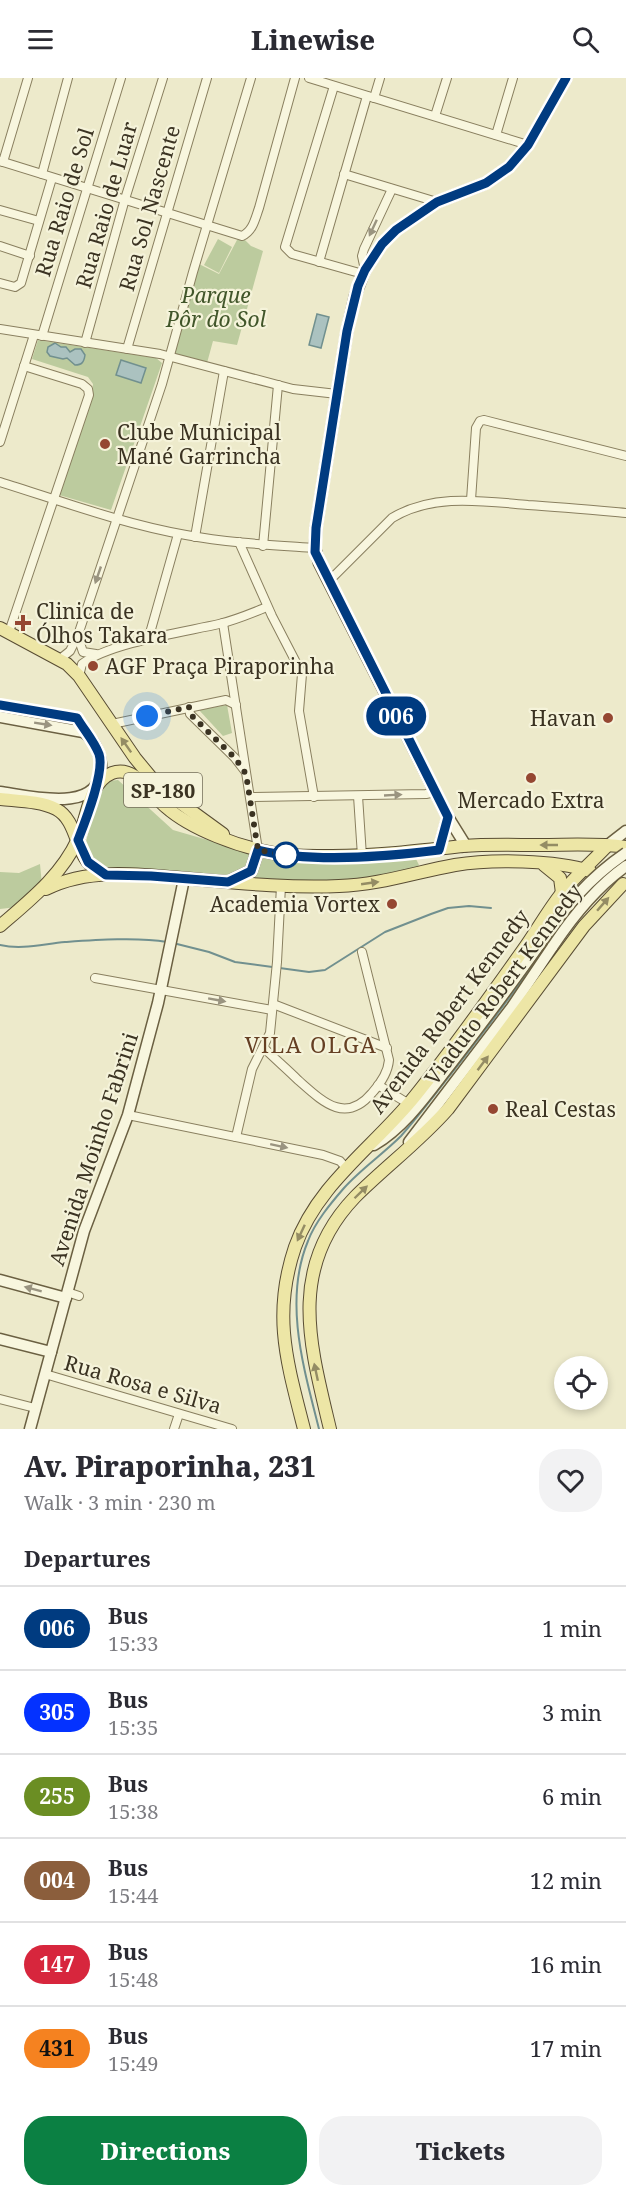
<!DOCTYPE html>
<meta charset="utf-8">
<style>
body{margin:0;font-family:"Noto Serif",serif;background:#f2f2f3;color:#2b2b33;height:100vh;display:flex;flex-direction:column;font-size:22px;white-space:nowrap}
*{box-sizing:border-box;margin:0}
p{font-size:20px;color:#7c7c81}
.icon{flex:none;width:33px;height:33px;fill:none;stroke:currentColor;stroke-width:2;stroke-linecap:round;stroke-linejoin:round}
.map{position:relative;height:1351px;overflow:hidden}
.drawer{display:flex;flex-direction:column;background:#fff;flex:1}
.drawer>*{flex:none}
.badge{padding:0 12px;border-radius:20px;font-size:21px;line-height:39px}
.buttons{position:absolute;left:554px;top:1278px;display:grid;gap:12px}
.buttons a{display:grid;place-items:center;width:54px;height:54px;border-radius:50%;background:#fff;box-shadow:0 3px 9px #0003;font-size:30px}
.you{position:absolute;width:30px;height:30px;margin:-15px;border:4px solid #fff;border-radius:50%;background:#1a73e8;box-shadow:0 0 0 9px #1a73e833}
.map>.badge{position:absolute;translate:-50% -50%;box-shadow:0 0 0 3px #fff}
h2{padding:0 24px;font-size:22px;line-height:54px}
.round{display:grid;place-items:center;flex:none;width:63px;height:63px;border-radius:24px;background:#f2f2f3}
.headline{display:flex;align-items:center;justify-content:space-between;height:102px;padding:0 24px}
h1{font-size:28px;font-weight:800;line-height:45px}
.action{display:flex;gap:12px;margin-top:auto;padding:12px 24px}
.action a{flex:1;height:69px;border-radius:24px;background:#0b8043;color:#fff;font-size:24px;font-weight:800;line-height:69px;text-align:center}
.action a+a{background:#f2f2f3;color:#2b2b33}
ul{padding:0;list-style:none}
li{display:flex;align-items:center;gap:18px;height:84px;padding:0 24px;border-top:2px solid #e1e1e2}
li div{flex:1}
li b{display:block;font-size:22px}
li em{font-style:normal}
li .badge{min-width:66px;font-weight:700;text-align:center}
header{display:flex;justify-content:space-between;align-items:center;height:78px;padding:0 24px;background:#fff;font-size:27px;font-weight:800}
.map>svg:first-child{display:block}
.green{fill:#bccb9e}
.water{fill:#abc2c0;stroke:#71908f;stroke-width:1.5}
.lines{fill:none;stroke-linecap:round;stroke-linejoin:round}
.stream{stroke:#71908f;stroke-width:2}
.street-casing{stroke:#897f5f;stroke-width:10}
.secondary-casing{stroke:#6b6042;stroke-width:13}
.primary-casing{stroke:#584c33;stroke-width:14}
.street{stroke:#f8f6de;stroke-width:8}
.secondary{stroke:#f8f6de;stroke-width:10}
.primary{stroke:#ede6a6;stroke-width:12}
.secondary-bridge-casing{stroke:#6b6042;stroke-width:13;stroke-linecap:butt}
.secondary-bridge{stroke:#f8f6de;stroke-width:10}
.oneway{fill:#9a9480}
.oneway2{fill:#948c64}
.line-casing{stroke:#fff;stroke-width:14}
.line{stroke:#003b80;stroke-width:9}
.walk{stroke:#3b3322;stroke-width:6;stroke-dasharray:0 10.8}
.poi-dot{fill:#954732;stroke:#f5f3da;stroke-width:2}
.stop-dot{fill:#fff;stroke:#003b80;stroke-width:3}
.labels{text-anchor:middle;dominant-baseline:central;stroke-width:4.5;stroke-linejoin:round;paint-order:stroke}
.shield{fill:#f5f3da;stroke:#736d59;stroke-width:1.5}
.shield-label{font-size:20px;font-weight:bold;fill:#3b3322}
.street-label{font-size:21px;fill:#3b3322;stroke:#f5f3da}
.park-label{font-size:21px;font-style:italic;fill:#41562a;stroke:#f5f3da}
.poi-label{font-size:21px;fill:#3b3322;stroke:#f5f3da;text-anchor:start}
.neighbourhood-label{font-size:22px;letter-spacing:1.5px;fill:#653f23;stroke:#f5f3da}
</style>
<header><svg class="icon" aria-label="menu" viewBox="0 0 24 24"><path d="M4 6h16M4 12h16M4 18h16"/></svg>Linewise<svg class="icon" aria-label="search" viewBox="0 0 24 24"><circle cx="10" cy="10" r="6"/><path d="M15 15l6 6"/></svg></header>
<div class="map">
<svg width="626" height="1351" viewBox="0 0 626 1351">
<rect width="100%" height="100%" fill="#edeacb"/>
<g class="green">
<polygon points="218,161 232,169 219,195 204,187"/>
<polygon points="244,161 251,168 263,173 237,267 213,263 207,285 174,276 197,185 219,196 237,162"/>
<polygon points="38,262 156,280 162,285 111,432 59,417 92,315 93,306 88,299 32,281"/>
<polygon points="227,627 232,655 223,658 199,632"/>
<polygon points="118,702 173,752 284,784 415,779 419,787 412,795 380,801 293,805 106,789 99,787 89,779 85,768 97,719 109,703"/>
<polygon points="40,786 42,807 17,829 0,831 0,794 19,795"/>
</g>
<g class="water">
<polygon points="317,236 329,239 321,270 309,267"/>
<path d="M55 265 61 269H66L70 274 75 271H81L85 277C84 284 82 287 75 287L67 280 63 281 50 278 47 274 48 269Z"/>
<polygon points="121,282 146,290 141,305 116,297"/>
</g>
<g class="lines">
<g class="stream">
<polyline points="173,865 209,874 235,884 309,894 325,892 385,854 431,836 448,830 469,828 491,830"/>
<path d="M0 867C22 872 43 866 65 864 95 862 138 859 167 864"/>
<path d="M319 1351C304 1291 283 1223 308 1163 315 1144 331 1125 344 1110 361 1091 383 1076 401 1058 417 1040 432 1020 447 1001 478 961 509 922 537 881"/>
</g>
<defs>
<g id="street">
<polyline points="309,0 528,67"/>
<polyline points="334,8 285,169 292,176 363,196"/>
<polyline points="374,20 380,0"/>
<polyline points="435,38 447,0"/>
<polyline points="496,57 513,0"/>
<path d="M0 83 242 158C253 153 255 141 259 130L295 0"/>
<polyline points="3,84 28,0"/>
<polyline points="42,96 68,0"/>
<polyline points="344,96 437,124"/>
<polyline points="0,132 39,143"/>
<polyline points="0,168 30,178"/>
<polyline points="319,184 367,18"/>
<polyline points="365,192 362,178 364,171 392,111"/>
<polyline points="0,205 15,209 21,205 52,100"/>
<polyline points="0,251 160,276 293,311 337,316"/>
<polyline points="42,258 121,0"/>
<polyline points="85,265 125,121 163,0"/>
<polyline points="127,271 207,0"/>
<polyline points="0,364 34,257"/>
<path d="M0 404C61 423 123 446 186 457 229 465 272 467 315 470"/>
<polyline points="471,422 476,350 480,343 484,342 626,378"/>
<polyline points="195,459 224,293"/>
<polyline points="239,464 272,538 302,596 299,633 314,719"/>
<polyline points="263,468 278,307"/>
<path d="M328 504 392 440C433 415 482 423 528 427 561 429 593 432 626 435"/>
<polyline points="223,545 258,772"/>
<polyline points="9,554 89,317 88,311 82,306 24,288"/>
<polyline points="78,559 83,574 96,576"/>
<polyline points="148,562 178,456"/>
<polyline points="60,581 70,573 78,557 162,306 193,194 251,0"/>
<path d="M79 598 82 586C109 565 184 554 219 546 236 542 252 535 267 529"/>
<polyline points="189,629 190,636 235,680 245,693"/>
<polyline points="112,646 226,622 236,627"/>
<polyline points="358,718 362,778"/>
<polyline points="251,719 426,716 435,714"/>
<polyline points="95,900 272,932"/>
<polyline points="273,926 387,970"/>
<path d="M264 970C275 981 287 991 298 1002 322 1023 345 1047 372 1015 381 1005 388 995 389 982L362 874"/>
<polyline points="378,1007 409,1026"/>
<polyline points="128,1037 323,1077 340,1083 346,1090"/>
<polyline points="236,1059 252,991 270,955 277,884 281,808"/>
<polyline points="67,1214 79,1218"/>
<polyline points="45,1296 232,1351"/>
<polyline points="0,1321 35,1330"/>
<polyline points="174,1351 179,1336"/>
</g>
<g id="secondary">
<path d="M0 639 83 654C93 660 100 674 101 686 104 738 29 718 0 714"/>
<polyline points="608,767 626,753"/>
<polyline points="466,768 448,739 319,485 315,470 316,450 347,253 355,218 365,192 382,166 396,152 437,124 486,105 509,89 528,67 566,0"/>
<polyline points="439,772 448,739"/>
<polyline points="409,1064 512,929 553,868"/>
<path d="M374 1067C406 1048 427 1016 450 987 480 948 510 908 539 867"/>
<polyline points="0,1202 66,1220"/>
<polyline points="0,1261 51,1274"/>
<polyline points="30,1351 84,1153 128,1037 158,925 184,801"/>
</g>
<g id="primary">
<polyline points="0,550 67,586 79,598 135,680 154,703 168,716 223,756"/>
<path d="M0 721C18 723 40 723 56 731 75 741 75 767 87 783 92 789 99 793 106 797"/>
<polyline points="544,787 560,800 562,815"/>
<polyline points="232,802 251,793 258,772"/>
<path d="M46 811C93 787 152 798 203 802 248 806 293 810 339 808 379 807 416 794 455 787 491 781 555 782 590 793"/>
<path d="M0 848C30 822 61 798 78 761 88 739 88 705 112 695 135 686 151 717 166 729 192 752 240 769 273 775 293 779 312 778 332 778 376 778 419 773 463 768 488 766 515 767 540 767 569 767 597 765 626 769"/>
<path d="M304 1351C287 1284 272 1237 295 1169 317 1106 375 1068 415 1018 453 971 488 921 523 872 536 854 547 834 561 816 575 798 593 783 608 767"/>
<path d="M330 1351C310 1267 287 1190 355 1119 385 1089 420 1063 448 1031L584 848 623 806"/>
</g>
</defs>
<use href="#street" class="street-casing"/>
<use href="#secondary" class="secondary-casing"/>
<use href="#primary" class="primary-casing"/>
<use href="#street" class="street"/>
<use href="#secondary" class="secondary"/>
<use href="#primary" class="primary"/>
<defs>
<g id="secondary-bridge">
<path d="M539 867C563 831 589 800 626 775"/>
<path d="M553 868C573 838 596 809 626 788"/>
</g>
</defs>
<use href="#secondary-bridge" class="secondary-bridge-casing"/>
<use href="#secondary-bridge" class="secondary-bridge"/>
</g>
<defs><path id="oneway-solid" d="M-6-.8H1V-3.2L6.5 0L1 3.2V.8H-6Z" transform="scale(1.5)"/></defs>
<g class="oneway">
<use href="#oneway-solid" transform="translate(373 150) rotate(115)"/>
<use href="#oneway-solid" transform="translate(98 497) rotate(109)"/>
<use href="#oneway-solid" transform="translate(43 646) rotate(9)"/>
<use href="#oneway-solid" transform="translate(393 717) rotate(-3)"/>
<use href="#oneway-solid" transform="translate(217 922) rotate(10)"/>
<use href="#oneway-solid" transform="translate(279 1068) rotate(12)"/>
<use href="#oneway-solid" transform="translate(33 1211) rotate(-165)"/>
</g>
<g class="oneway2">
<use href="#oneway-solid" transform="translate(126 667) rotate(-125)"/>
<use href="#oneway-solid" transform="translate(549 767) rotate(180)"/>
<use href="#oneway-solid" transform="translate(370 805) rotate(-8)"/>
<use href="#oneway-solid" transform="translate(603 826) rotate(-49)"/>
<use href="#oneway-solid" transform="translate(483 985) rotate(-53)"/>
<use href="#oneway-solid" transform="translate(361 1114) rotate(-44)"/>
<use href="#oneway-solid" transform="translate(301 1155) rotate(115)"/>
<use href="#oneway-solid" transform="translate(316 1294) rotate(-102)"/>
</g>
<g class="lines">
<defs>
<path id="line" d="M0 627 77 640C84 652 94 663 99 676 105 694 85 744 78 762L88 784 106 797 151 798 228 804 251 793 258 772C312 785 383 779 439 772L448 739 315 474 316 450 347 253 358 208 365 192 382 166 396 152 437 124 486 105 509 89 528 67 566 0"/>
</defs>
<use href="#line" class="line-casing"/>
<use href="#line" class="line"/>
<polyline class="walk" points="147,638 189,629 190,636 235,680 246,696 258,772 288,778 286,777"/>
</g>
<g class="poi-dot">
<circle cx="105" cy="366" r="6"/>
<path d="M20 536h6v6h6v6h-6v6h-6v-6h-6v-6h6z"/>
<circle cx="93" cy="588" r="6"/>
<circle cx="608" cy="640" r="6"/>
<circle cx="531" cy="700" r="6"/>
<circle cx="392" cy="826" r="6"/>
<circle cx="493" cy="1031" r="6"/>
</g>
<circle class="stop-dot" cx="286" cy="777" r="12"/>
<g class="labels">
<rect class="shield" x="124" y="695" width="78" height="34" rx="4.5"/>
<g class="shield-label">
<text x="163" y="712">SP-180</text>
</g>
<g class="street-label">
<text transform="translate(64 124) rotate(-73)">Rua Raio de Sol</text>
<text transform="translate(106 127) rotate(-74)">Rua Raio de Luar</text>
<text transform="translate(149 130) rotate(-74)">Rua Sol Nascente</text>
<text transform="translate(503 906) rotate(-53)">Viaduto Robert Kennedy</text>
<text transform="translate(449 933) rotate(-53)">Avenida Robert Kennedy</text>
<text transform="translate(93 1071) rotate(-72)">Avenida Moinho Fabrini</text>
<text transform="translate(143 1306) rotate(16)">Rua Rosa e Silva</text>
</g>
<g class="park-label">
<text x="216" y="217">Parque<tspan x="216" dy="24">Pôr do Sol</tspan></text>
</g>
<g class="poi-label">
<text x="117" y="354">Clube Municipal<tspan x="117" dy="24">Mané Garrincha</tspan></text>
<text x="36" y="533">Clinica de<tspan x="36" dy="24">Ólhos Takara</tspan></text>
<text x="105" y="588">AGF Praça Piraporinha</text>
<text x="596" y="640" text-anchor="end">Havan</text>
<text x="531" y="722" text-anchor="middle">Mercado Extra</text>
<text x="380" y="826" text-anchor="end">Academia Vortex</text>
<text x="505" y="1031">Real Cestas</text>
</g>
<g class="neighbourhood-label">
<text x="311" y="966">VILA OLGA</text>
</g>
</g>
</svg>
<div class="buttons">
<a><svg class="icon" aria-label="locate" viewBox="0 0 24 24"><circle cx="12" cy="12" r="6"/><path d="M12 2v4M12 18v4M2 12h4M18 12h4"/></svg></a>
</div>
<div class="you" style="left:147px;top:638px"></div>
<b class="badge" style="left:396px;top:638px;background:#003b80;color:#fff">006</b>
</div>
<section class="drawer">
<div class="headline"><div><h1>Av. Piraporinha, 231</h1><p>Walk · 3 min · 230 m</p></div><a class="round"><svg class="icon" aria-label="heart" viewBox="0 0 24 24"><path d="M12 20l-8-8c-3-5 5-10 8-4 3-6 11-1 8 4z"/></svg></a></div>
<h2>Departures</h2>
<ul>
<li><span class="badge" style="background:#003b80;color:#fff">006</span><div><b>Bus</b><p>15:33</p></div><em>1 min</em></li>
<li><span class="badge" style="background:#0432ff;color:#fff">305</span><div><b>Bus</b><p>15:35</p></div><em>3 min</em></li>
<li><span class="badge" style="background:#6b8e23;color:#fff">255</span><div><b>Bus</b><p>15:38</p></div><em>6 min</em></li>
<li><span class="badge" style="background:#8b5e3c;color:#fff">004</span><div><b>Bus</b><p>15:44</p></div><em>12 min</em></li>
<li><span class="badge" style="background:#d7263d;color:#fff">147</span><div><b>Bus</b><p>15:48</p></div><em>16 min</em></li>
<li><span class="badge" style="background:#f58220;color:#111">431</span><div><b>Bus</b><p>15:49</p></div><em>17 min</em></li>
</ul>
<div class="action"><a>Directions</a><a>Tickets</a></div>
</section>
